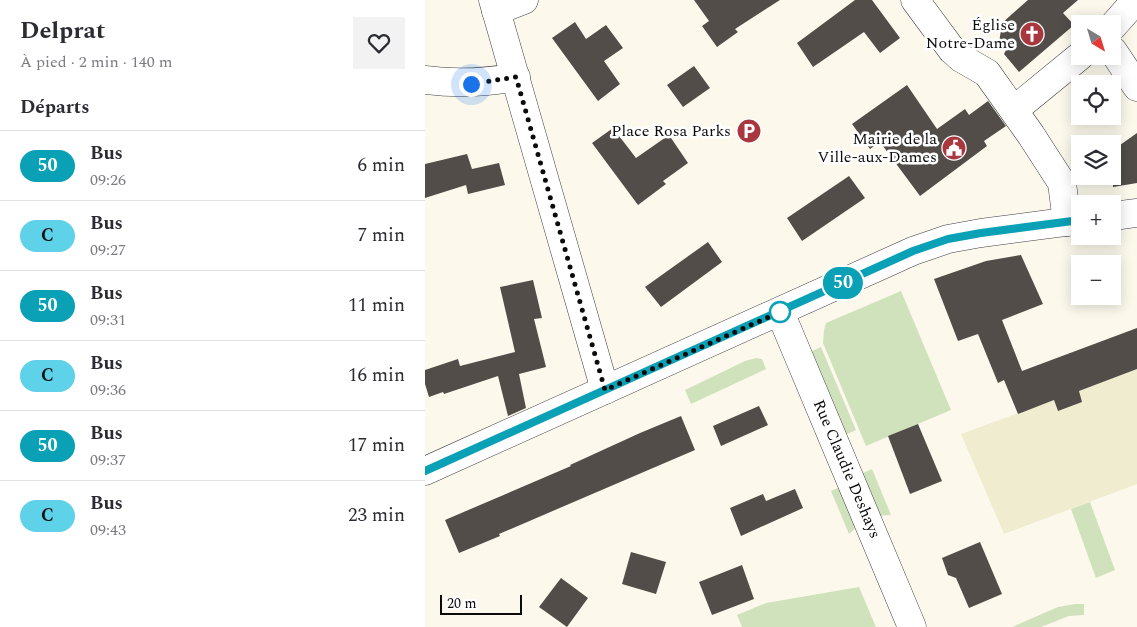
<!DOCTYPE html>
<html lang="fr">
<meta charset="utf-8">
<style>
body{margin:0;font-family:Spectral,serif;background:#f2f2f3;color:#2b2b33;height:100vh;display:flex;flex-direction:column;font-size:19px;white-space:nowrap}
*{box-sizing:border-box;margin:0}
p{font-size:16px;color:#7c7c81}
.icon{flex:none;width:28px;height:28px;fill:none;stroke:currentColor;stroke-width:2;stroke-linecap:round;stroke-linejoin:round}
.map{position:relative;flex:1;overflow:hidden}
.panel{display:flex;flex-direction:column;background:#fff;width:425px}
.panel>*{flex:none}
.badge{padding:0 10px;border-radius:16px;font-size:18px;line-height:32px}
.needle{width:32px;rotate:142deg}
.buttons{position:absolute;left:646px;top:15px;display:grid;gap:10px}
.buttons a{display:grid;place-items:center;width:50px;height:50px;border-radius:0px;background:#fff;box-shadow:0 2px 12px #0003;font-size:25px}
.scale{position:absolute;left:15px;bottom:12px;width:82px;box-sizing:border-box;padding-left:5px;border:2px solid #0b0b0b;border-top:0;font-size:14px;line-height:18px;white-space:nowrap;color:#0b0b0b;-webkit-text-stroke:4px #fff;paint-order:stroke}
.you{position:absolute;width:25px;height:25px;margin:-12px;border:4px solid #fff;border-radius:50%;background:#1a73e8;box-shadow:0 0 0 8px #1a73e833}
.map>.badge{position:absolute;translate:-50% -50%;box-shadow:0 0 0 2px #fff}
h2{padding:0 20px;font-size:19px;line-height:45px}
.round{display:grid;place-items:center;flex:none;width:52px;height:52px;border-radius:0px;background:#f2f2f3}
.head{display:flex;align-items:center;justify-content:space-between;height:85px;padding:0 20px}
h1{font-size:24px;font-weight:700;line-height:38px}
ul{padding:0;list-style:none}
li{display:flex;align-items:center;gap:15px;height:70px;padding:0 20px;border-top:1px solid #e1e1e2}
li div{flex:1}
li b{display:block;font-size:19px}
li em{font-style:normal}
li .badge{min-width:55px;font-weight:700;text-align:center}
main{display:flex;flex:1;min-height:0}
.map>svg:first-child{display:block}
.farmland{fill:#efecd0}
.green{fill:#d0e2bb}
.building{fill:#524d49}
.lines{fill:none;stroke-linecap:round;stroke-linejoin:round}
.minor-casing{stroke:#3e3e3e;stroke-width:29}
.minor{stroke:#fff;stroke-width:28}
.line-casing{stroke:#fff;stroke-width:11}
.line{stroke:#0aa0b6;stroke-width:8}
.walk{stroke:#0b0b0b;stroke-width:5;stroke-dasharray:0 9}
.stop-dot{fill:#fff;stroke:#0aa0b6;stroke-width:2.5}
.labels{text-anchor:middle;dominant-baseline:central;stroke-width:5;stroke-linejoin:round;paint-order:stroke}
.poi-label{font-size:16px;fill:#0b0b0b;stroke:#fff;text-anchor:end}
.street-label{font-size:16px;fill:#0b0b0b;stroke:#fff}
</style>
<main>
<section class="panel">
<div class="head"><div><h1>Delprat</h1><p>À pied · 2 min · 140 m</p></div><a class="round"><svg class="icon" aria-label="heart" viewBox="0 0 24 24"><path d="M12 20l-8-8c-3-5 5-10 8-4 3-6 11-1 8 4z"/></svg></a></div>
<h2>Départs</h2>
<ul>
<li><span class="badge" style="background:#0aa0b6;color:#fff">50</span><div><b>Bus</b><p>09:26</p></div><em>6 min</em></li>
<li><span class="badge" style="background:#5ed2e9;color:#111">C</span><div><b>Bus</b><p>09:27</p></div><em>7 min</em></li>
<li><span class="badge" style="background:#0aa0b6;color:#fff">50</span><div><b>Bus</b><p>09:31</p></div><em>11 min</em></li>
<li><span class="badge" style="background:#5ed2e9;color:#111">C</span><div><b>Bus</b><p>09:36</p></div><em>16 min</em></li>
<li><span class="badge" style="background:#0aa0b6;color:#fff">50</span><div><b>Bus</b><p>09:37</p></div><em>17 min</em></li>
<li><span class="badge" style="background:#5ed2e9;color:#111">C</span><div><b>Bus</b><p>09:43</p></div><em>23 min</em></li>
</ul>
</section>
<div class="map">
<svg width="712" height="627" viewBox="0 0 712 627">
<rect width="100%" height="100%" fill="#fcf9ec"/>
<polygon class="farmland" points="712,369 712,484 579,534 536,434 629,400 633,411 656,402 654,391"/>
<g class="green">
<polygon points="476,291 526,410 441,446 398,343 399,330 401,323"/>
<polygon points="396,347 431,430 420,435 386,356 387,351"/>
<polygon points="331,358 337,359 341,369 266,404 260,390 320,361"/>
<polygon points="447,469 466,515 453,516 436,474"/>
<polygon points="417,486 434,525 424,534 406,491"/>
<polygon points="665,502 690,570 671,578 646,509"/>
<polygon points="434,587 451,627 317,627 312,615 341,603"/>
<polygon points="650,604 659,604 659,615 644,616 616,627 587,627 633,607"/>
</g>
<g class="building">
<polygon points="269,0 355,0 310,29 313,32 292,47 277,26 284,21"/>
<polygon points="430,0 447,0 475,38 455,53 439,32 388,67 372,43"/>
<polygon points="603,0 653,0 638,13 649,25 594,72 579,54 581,50 574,43 577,23"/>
<polygon points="150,22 161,39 181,25 198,48 179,61 195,84 173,101 127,38"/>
<polygon points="269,66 285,88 258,107 242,85"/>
<polygon points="482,85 512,129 540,109 544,115 563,101 581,126 559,141 562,146 495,196 455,142 445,149 427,124"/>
<polygon points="188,128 211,158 244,135 263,163 238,181 241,184 213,205 167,143"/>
<polygon points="712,133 712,183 688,187 688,150"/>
<polygon points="42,154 47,169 74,163 80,185 43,194 41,185 0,198 0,164"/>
<polygon points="424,176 440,198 377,241 362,218"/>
<polygon points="283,242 297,262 236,307 220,287"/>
<polygon points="596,255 618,304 577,320 597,371 712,328 712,369 654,391 657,402 633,411 629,400 593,414 579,380 573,383 553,334 533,341 509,279 561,261"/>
<polygon points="108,280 117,318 109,319 121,367 94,374 101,408 83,416 73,376 19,394 18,392 4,397 0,384 0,370 33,359 35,366 90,352 75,287"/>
<polygon points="334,406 343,425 296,446 288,426"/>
<polygon points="256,416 270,450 74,534 75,536 34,553 20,520 146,466 145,465 215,433"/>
<polygon points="493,424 517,481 485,494 463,436"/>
<polygon points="370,489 378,508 316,536 305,508 338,494 341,501"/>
<polygon points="555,542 577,594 544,608 531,578 523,575 517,558"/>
<polygon points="206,552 241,562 231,594 197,584"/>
<polygon points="317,565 329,599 287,615 274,582"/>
<polygon points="136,578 163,598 142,627 114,607"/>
</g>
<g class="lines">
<defs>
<g id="minor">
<polyline points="68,0 180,390"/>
<polyline points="490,0 527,50 536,58 562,73 606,135 637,183 642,222"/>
<polyline points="71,11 99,0"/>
<polyline points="688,26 711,0"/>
<polyline points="688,51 712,87"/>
<path d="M0 80C31 84 60 83 91 77"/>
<polyline points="589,110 655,56"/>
<polyline points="688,216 712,213"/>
<polyline points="355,312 487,627"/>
<polyline points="0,471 488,251 523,239 556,233 655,220"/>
</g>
</defs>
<use href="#minor" class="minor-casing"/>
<use href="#minor" class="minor"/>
</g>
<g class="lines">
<defs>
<polyline id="line" points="0,471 488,251 523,239 556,233 655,220"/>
</defs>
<use href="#line" class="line-casing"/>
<use href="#line" class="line"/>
<polyline class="walk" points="46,84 91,77 180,390 355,312"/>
</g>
<defs>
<symbol id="church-disc" viewBox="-11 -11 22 22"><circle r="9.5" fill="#a8373f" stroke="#fff"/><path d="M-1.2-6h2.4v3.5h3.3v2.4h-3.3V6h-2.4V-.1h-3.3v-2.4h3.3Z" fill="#fff"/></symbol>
<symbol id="parking-disc" viewBox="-11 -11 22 22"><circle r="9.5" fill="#a8373f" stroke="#fff"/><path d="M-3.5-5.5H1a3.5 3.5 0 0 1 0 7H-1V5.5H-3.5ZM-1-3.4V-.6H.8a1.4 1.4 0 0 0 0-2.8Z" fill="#fff"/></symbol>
<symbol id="civic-disc" viewBox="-11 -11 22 22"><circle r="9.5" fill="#a8373f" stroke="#fff"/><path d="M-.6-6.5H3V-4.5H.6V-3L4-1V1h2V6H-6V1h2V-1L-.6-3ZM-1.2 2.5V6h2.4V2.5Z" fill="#fff"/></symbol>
</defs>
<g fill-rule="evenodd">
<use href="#church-disc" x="593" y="20" width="28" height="28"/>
<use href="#parking-disc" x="310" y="117" width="28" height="28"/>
<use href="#civic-disc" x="515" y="134" width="28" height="28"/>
</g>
<circle class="stop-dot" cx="355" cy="312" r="10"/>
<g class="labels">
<g class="poi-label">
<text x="590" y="25">Église<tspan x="590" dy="18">Notre-Dame</tspan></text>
<text x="306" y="131">Place Rosa Parks</text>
<text x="512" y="139">Mairie de la<tspan x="512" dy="18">Ville-aux-Dames</tspan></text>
</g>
<g class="street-label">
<text transform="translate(422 469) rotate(67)">Rue Claudie Deshays</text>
</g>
</g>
</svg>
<div class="buttons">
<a><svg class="needle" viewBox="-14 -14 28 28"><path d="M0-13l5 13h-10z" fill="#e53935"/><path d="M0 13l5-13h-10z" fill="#7c7c81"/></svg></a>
<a><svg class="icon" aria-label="locate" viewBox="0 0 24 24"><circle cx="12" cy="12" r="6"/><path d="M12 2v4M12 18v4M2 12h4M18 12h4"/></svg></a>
<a><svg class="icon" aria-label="layers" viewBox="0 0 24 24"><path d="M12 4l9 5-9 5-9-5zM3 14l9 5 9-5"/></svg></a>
<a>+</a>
<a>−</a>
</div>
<div class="scale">20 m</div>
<div class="you" style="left:46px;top:84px"></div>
<b class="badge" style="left:418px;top:283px;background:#0aa0b6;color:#fff">50</b>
</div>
</main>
